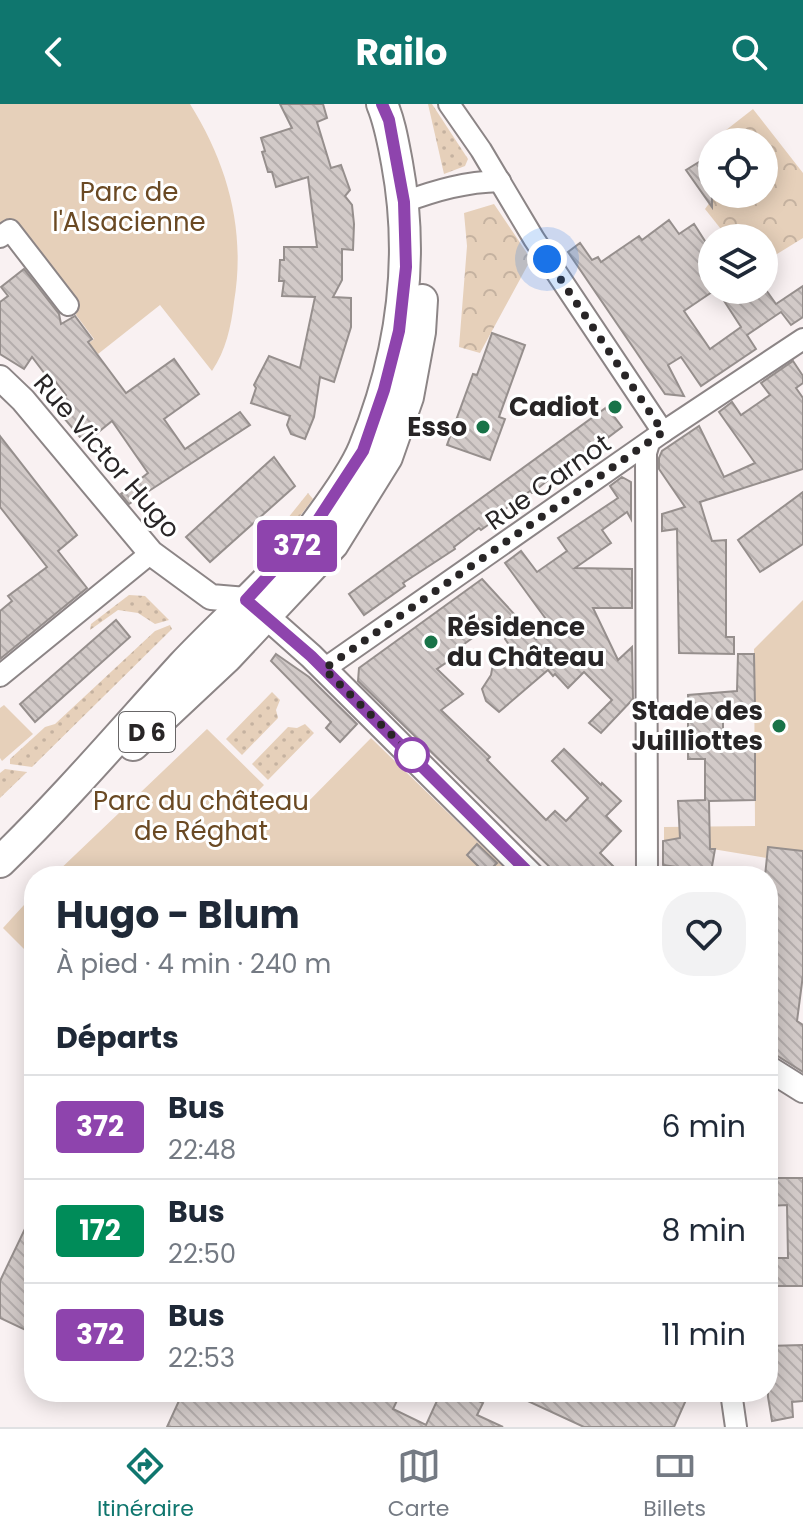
<!DOCTYPE html>
<html lang="fr">
<meta charset="utf-8">
<style>
body{margin:0;font-family:Poppins,sans-serif;background:#f2f2f3;color:#1f2937;height:100vh;display:flex;flex-direction:column;font-size:30px;white-space:nowrap}
*{box-sizing:border-box;margin:0}
p{font-size:26px;color:#747a83}
.icon{flex:none;width:44px;height:44px;fill:none;stroke:currentColor;stroke-width:2;stroke-linecap:round;stroke-linejoin:round}
.map{position:relative;flex:1;overflow:hidden}
.panel{position:absolute;left:24px;top:762px;width:754px;height:536px;display:flex;flex-direction:column;background:#fff;border-radius:32px;box-shadow:0 4px 20px #0003}
.panel>*{flex:none}
.badge{padding:0 16px;border-radius:6px;font-size:28px;line-height:52px}
.controls{position:absolute;left:698px;top:24px;display:grid;gap:16px}
.controls a{display:grid;place-items:center;width:80px;height:80px;border-radius:50%;background:#fff;box-shadow:0 4px 20px #0003;font-size:40px}
.you{position:absolute;width:40px;height:40px;margin:-20px;border:6px solid #fff;border-radius:50%;background:#1a73e8;box-shadow:0 0 0 12px #1a73e833}
.map>.badge{position:absolute;translate:-50% -50%;box-shadow:0 0 0 4px #fff}
h2{padding:0 32px;font-size:30px;line-height:72px}
.round{display:grid;place-items:center;flex:none;width:84px;height:84px;border-radius:32px;background:#f2f2f3}
.head{display:flex;align-items:center;justify-content:space-between;height:136px;padding:0 32px}
h1{font-size:38px;font-weight:700;line-height:60px}
ul{padding:0;list-style:none}
li{display:flex;align-items:center;gap:24px;height:104px;padding:0 32px;border-top:2px solid #e0e1e3}
li div{flex:1}
li b{display:block;font-size:30px}
li em{font-style:normal}
li .badge{min-width:88px;font-weight:700;text-align:center}
header{display:flex;justify-content:space-between;align-items:center;height:104px;padding:0 32px;background:#0f766e;color:#fff;font-size:36px;font-weight:700}
.tabs{display:flex;justify-content:space-around;align-items:center;height:112px;border-top:2px solid #e0e1e3;background:#fff;font-size:22px;color:#747a83}
.tabs a{display:grid;justify-items:center;gap:4px}
.tabs .on{color:#0f766e}
.map>svg:first-child{display:block}
.grass{fill:url(#grass-dots)}
.forest{fill:url(#forest-crowns)}
.park{fill:#e6d0ba}
.building{fill:url(#building-back-hatch);stroke:#968f8d;stroke-width:2}
.lines{fill:none;stroke-linecap:round;stroke-linejoin:round}
.minor-casing{stroke:#8c8586;stroke-width:24}
.tertiary-casing{stroke:#8c8586;stroke-width:28}
.primary-casing{stroke:#8c8586;stroke-width:34}
.minor{stroke:#fff;stroke-width:20}
.tertiary{stroke:#fff;stroke-width:24}
.primary{stroke:#fff;stroke-width:30}
.line-casing{stroke:#fff;stroke-width:18}
.line{stroke:#8e44ad;stroke-width:12}
.walk{stroke:#282526;stroke-width:8;stroke-dasharray:0 14.4}
.poi-dot{fill:#187348;stroke:#fff;stroke-width:3}
.stop-dot{fill:#fff;stroke:#8e44ad;stroke-width:4}
.labels{text-anchor:middle;dominant-baseline:central;stroke-width:6;stroke-linejoin:round;paint-order:stroke}
.shield{fill:#fff;stroke:#686667;stroke-width:2}
.shield-label{font-size:24px;font-weight:bold;fill:#282526}
.park-label{font-size:26px;fill:#6a4923;stroke:#fff}
.poi-label{font-size:26px;font-weight:bold;fill:#282526;stroke:#fff;text-anchor:end}
.street-label{font-size:26px;fill:#282526;stroke:#fff}
</style>
<header><svg class="icon" aria-label="back" viewBox="0 0 24 24"><path d="M15 5l-7 7 7 7"/></svg>Railo<svg class="icon" aria-label="search" viewBox="0 0 24 24"><circle cx="10" cy="10" r="6"/><path d="M15 15l6 6"/></svg></header>
<div class="map">
<svg width="803" height="1323" viewBox="0 0 803 1323">
<defs>
<pattern id="grass-dots" width="8" height="8" patternUnits="userSpaceOnUse" patternTransform="scale(2)"><rect width="8" height="8" fill="#e6d0ba"/><path d="M2 2h.1M6 6h.1" fill="none" stroke="#c5b2a0" stroke-width="1.8" stroke-linecap="round"/></pattern>
<pattern id="forest-crowns" width="20" height="18" patternUnits="userSpaceOnUse" patternTransform="scale(2)"><rect width="20" height="18" fill="#e6d0ba"/><path d="M2 6a3 3 0 1 1 6 0M12 15a3 3 0 1 1 6 0" fill="none" stroke="#c5b2a0"/></pattern>
<pattern id="building-back-hatch" width="6" height="6" patternUnits="userSpaceOnUse" patternTransform="scale(2)"><rect width="6" height="6" fill="#d2cac8"/><path d="M-1 5l2 2M0 0l6 6M5-1l2 2" fill="none" stroke="#b4adac"/></pattern>
</defs>
<rect width="100%" height="100%" fill="#f9f1f2"/>
<g class="grass">
<polygon points="428,0 432,0 468,55 465,62 444,70"/>
<polygon points="308,389 313,395 297,416 300,423 273,455 263,445"/>
<polygon points="129,491 145,492 169,516 155,520 138,509 118,506 90,526 91,520"/>
<polygon points="170,521 172,525 32,663 10,660 10,655 45,623 55,620 155,527"/>
<polygon points="272,588 280,596 276,606 278,614 242,651 226,635"/>
<polygon points="305,620 314,629 268,676 252,660 288,623 297,624"/>
<polygon points="5,665 27,668 0,694 0,669"/>
</g>
<g class="forest">
<polygon points="753,5 803,69 803,134 764,158 764,134 728,134 705,105 716,90 764,90 764,38 727,38 721,30"/>
<polygon points="494,100 531,155 480,249 459,243 467,142 464,109"/>
</g>
<g class="park">
<path d="M0 0H190C228 61 246 126 234 198 231 223 226 246 212 267L160 201 98 250 89 239 94 235 76 211 78 195 34 148 0 122Z"/>
<polygon points="803,496 803,747 769,743 767,754 664,737 664,723 755,722 754,545"/>
<polygon points="4,601 33,630 2,657 0,654 0,604"/>
<polygon points="207,625 264,681 257,688 279,710 287,702 297,709 371,634 513,772 53,772"/>
<polygon points="34,790 34,855 3,824"/>
</g>
<g class="building">
<polygon points="280,0 323,0 327,14 317,18 331,64 341,61 350,86 345,92 352,101 354,120 353,146 342,145 342,176 333,193 351,194 351,223 334,278 320,273 314,313 305,335 291,330 287,321 290,312 251,299 256,284 254,281 269,252 300,264 315,193 282,192 284,177 279,177 280,156 284,156 284,143 317,143 308,73 276,83 272,68 268,68 262,48 265,47 261,34 292,24"/>
<polygon points="712,50 712,103 686,66"/>
<polygon points="669,116 679,130 694,120 712,148 712,188 684,207 710,245 741,223 717,186 766,186 776,200 803,182 803,213 791,221 781,208 747,231 756,245 701,282 681,253 668,261 684,292 665,290 568,148 580,139 592,156 598,153 601,158 639,132 642,136"/>
<polygon points="24,165 59,210 61,220 75,212 92,235 88,238 126,289 174,255 199,290 164,315 185,345 240,308 250,321 129,400 121,390 148,369 112,317 85,339 53,301 66,291 48,268 45,270 32,253 24,265 0,250 0,198 8,192 1,183"/>
<polygon points="492,229 525,241 499,313 505,315 490,356 447,341 473,270 477,271"/>
<polygon points="793,257 803,272 803,279 796,284 803,294 803,365 700,398 712,437 726,436 726,533 734,533 734,550 679,549 677,425 662,427 662,410 685,403 659,365 659,354 662,347 699,322 724,373 755,359 719,308 732,298 741,311 770,291 761,279"/>
<polygon points="607,303 622,323 582,353 581,350 532,389 530,387 504,406 506,408 481,426 479,424 454,443 455,445 403,479 405,482 364,511 349,490"/>
<polygon points="0,332 77,431 58,447 87,484 0,555 0,507 12,497 8,492 47,463 0,403"/>
<polygon points="274,353 295,382 210,458 186,433"/>
<polygon points="622,373 631,378 631,415 627,408 602,426 611,439 575,464 632,465 632,504 593,504 618,556 632,543 633,595 601,629 589,619 612,596 584,568 568,584 555,570 553,572 548,566 499,608 486,597 482,585 491,571 493,560 514,548 505,535 515,512 536,535 551,522 505,459 521,447 537,468 567,447 558,434 618,394 610,382"/>
<polygon points="803,388 803,440 760,468 738,436"/>
<polygon points="482,475 515,511 496,524 493,519 456,546 459,550 437,565 463,590 441,606 490,653 487,656 546,716 555,707 566,717 588,694 552,657 564,645 601,681 602,679 621,697 606,712 621,727 600,749 623,772 559,772 358,577 359,564"/>
<polygon points="116,516 130,533 35,618 20,600"/>
<polygon points="276,550 309,573 357,620 340,638 326,624 331,618 271,557"/>
<polygon points="738,550 754,550 755,603 723,603 723,640 755,640 755,696 709,697 710,745 715,745 711,768 663,761 663,737 680,734 678,697 705,696 705,655 688,655 688,591 737,587"/>
<polygon points="477,740 497,759 486,770 467,751"/>
<polygon points="768,743 803,747 803,871 797,917 803,921 803,968 768,946 768,922 773,885 768,885 768,772 765,772"/>
<polygon points="768,1074 803,1074 803,1182 768,1182 768,1154 788,1154 787,1101 768,1102"/>
<polygon points="34,1106 34,1230 0,1214 0,1177"/>
<polygon points="803,1241 803,1297 792,1298 793,1313 772,1317 768,1293 768,1242"/>
<polygon points="183,1288 401,1288 393,1305 426,1321 441,1288 459,1288 483,1299 477,1311 503,1323 167,1323"/>
<polygon points="508,1288 669,1288 686,1296 674,1323 584,1323"/>
</g>
<g class="lines">
<defs>
<g id="minor">
<polyline points="449,0 481,46 534,135 663,328"/>
<path d="M404 98C437 86 465 78 500 77"/>
<polyline points="0,133 10,126 68,201"/>
<polyline points="324,565 663,328 803,235"/>
<polyline points="0,572 151,449"/>
<polyline points="647,772 646,349 649,339"/>
<polyline points="731,1288 736,1323"/>
</g>
<g id="tertiary">
<polyline points="0,274 23,296 151,449 211,493 246,496 258,505 311,552 532,772"/>
<polyline points="768,964 803,986"/>
</g>
<g id="primary">
<polyline points="133,641 227,553 333,440 387,353 408,293 420,228 422,196"/>
<path d="M0 758C64 696 122 628 182 562 226 515 277 473 315 421 330 401 355 366 364 344 401 253 415 156 397 59 393 38 390 19 382 0"/>
</g>
</defs>
<use href="#minor" class="minor-casing"/>
<use href="#tertiary" class="tertiary-casing"/>
<use href="#primary" class="primary-casing"/>
<use href="#minor" class="minor"/>
<use href="#tertiary" class="tertiary"/>
<use href="#primary" class="primary"/>
</g>
<g class="lines">
<defs>
<polyline id="line" points="382,0 389,16 404,98 406,163 399,227 384,286 363,347 314,422 246,496 311,552 532,772"/>
</defs>
<use href="#line" class="line-casing"/>
<use href="#line" class="line"/>
<polyline class="walk" points="412,651 324,565 663,328 547,155"/>
</g>
<g class="poi-dot">
<circle cx="615" cy="303" r="8"/>
<circle cx="483" cy="323" r="8"/>
<circle cx="431" cy="538" r="8"/>
<circle cx="779" cy="622" r="8"/>
</g>
<circle class="stop-dot" cx="412" cy="651" r="16"/>
<g class="labels">
<rect class="shield" x="119" y="608" width="56" height="40" rx="6"/>
<g class="shield-label">
<text x="147" y="628">D 6</text>
</g>
<g class="park-label">
<text x="129" y="88">Parc de<tspan x="129" dy="30">l'Alsacienne</tspan></text>
<text x="201" y="697">Parc du château<tspan x="201" dy="30">de Réghat</tspan></text>
</g>
<g class="poi-label">
<text x="599" y="303">Cadiot</text>
<text x="467" y="323">Esso</text>
<text x="447" y="523" text-anchor="start">Résidence<tspan x="447" dy="30">du Château</tspan></text>
<text x="763" y="607">Stade des<tspan x="763" dy="30">Juilliottes</tspan></text>
</g>
<g class="street-label">
<text transform="translate(107 352) rotate(49)">Rue Victor Hugo</text>
<text transform="translate(548 378) rotate(-35)">Rue Carnot</text>
</g>
</g>
</svg>
<div class="controls">
<a><svg class="icon" aria-label="locate" viewBox="0 0 24 24"><circle cx="12" cy="12" r="6"/><path d="M12 2v4M12 18v4M2 12h4M18 12h4"/></svg></a>
<a><svg class="icon" aria-label="layers" viewBox="0 0 24 24"><path d="M12 4l9 5-9 5-9-5zM3 14l9 5 9-5"/></svg></a>
</div>
<div class="you" style="left:547px;top:155px"></div>
<b class="badge" style="left:297px;top:442px;background:#8e44ad;color:#fff">372</b>
<section class="panel">
<div class="head"><div><h1>Hugo - Blum</h1><p>À pied · 4 min · 240 m</p></div><a class="round"><svg class="icon" aria-label="heart" viewBox="0 0 24 24"><path d="M12 20l-8-8c-3-5 5-10 8-4 3-6 11-1 8 4z"/></svg></a></div>
<h2>Départs</h2>
<ul>
<li><span class="badge" style="background:#8e44ad;color:#fff">372</span><div><b>Bus</b><p>22:48</p></div><em>6 min</em></li>
<li><span class="badge" style="background:#008c59;color:#fff">172</span><div><b>Bus</b><p>22:50</p></div><em>8 min</em></li>
<li><span class="badge" style="background:#8e44ad;color:#fff">372</span><div><b>Bus</b><p>22:53</p></div><em>11 min</em></li>
</ul>
</section>
</div>
<nav class="tabs">
<a class="on"><svg class="icon" aria-label="directions" viewBox="0 0 24 24"><path d="M12 3l9 9-9 9-9-9zM9 14v-3h6M13 9l2 2-2 2"/></svg>Itinéraire</a>
<a><svg class="icon" aria-label="map" viewBox="0 0 24 24"><path d="M3 6l6-2 6 2 6-2v14l-6 2-6-2-6 2zM9 4v14M15 6v14"/></svg>Carte</a>
<a><svg class="icon" aria-label="tickets" viewBox="0 0 24 24"><path d="M3 7h18v10H3zM15 7v10"/></svg>Billets</a>
</nav>
